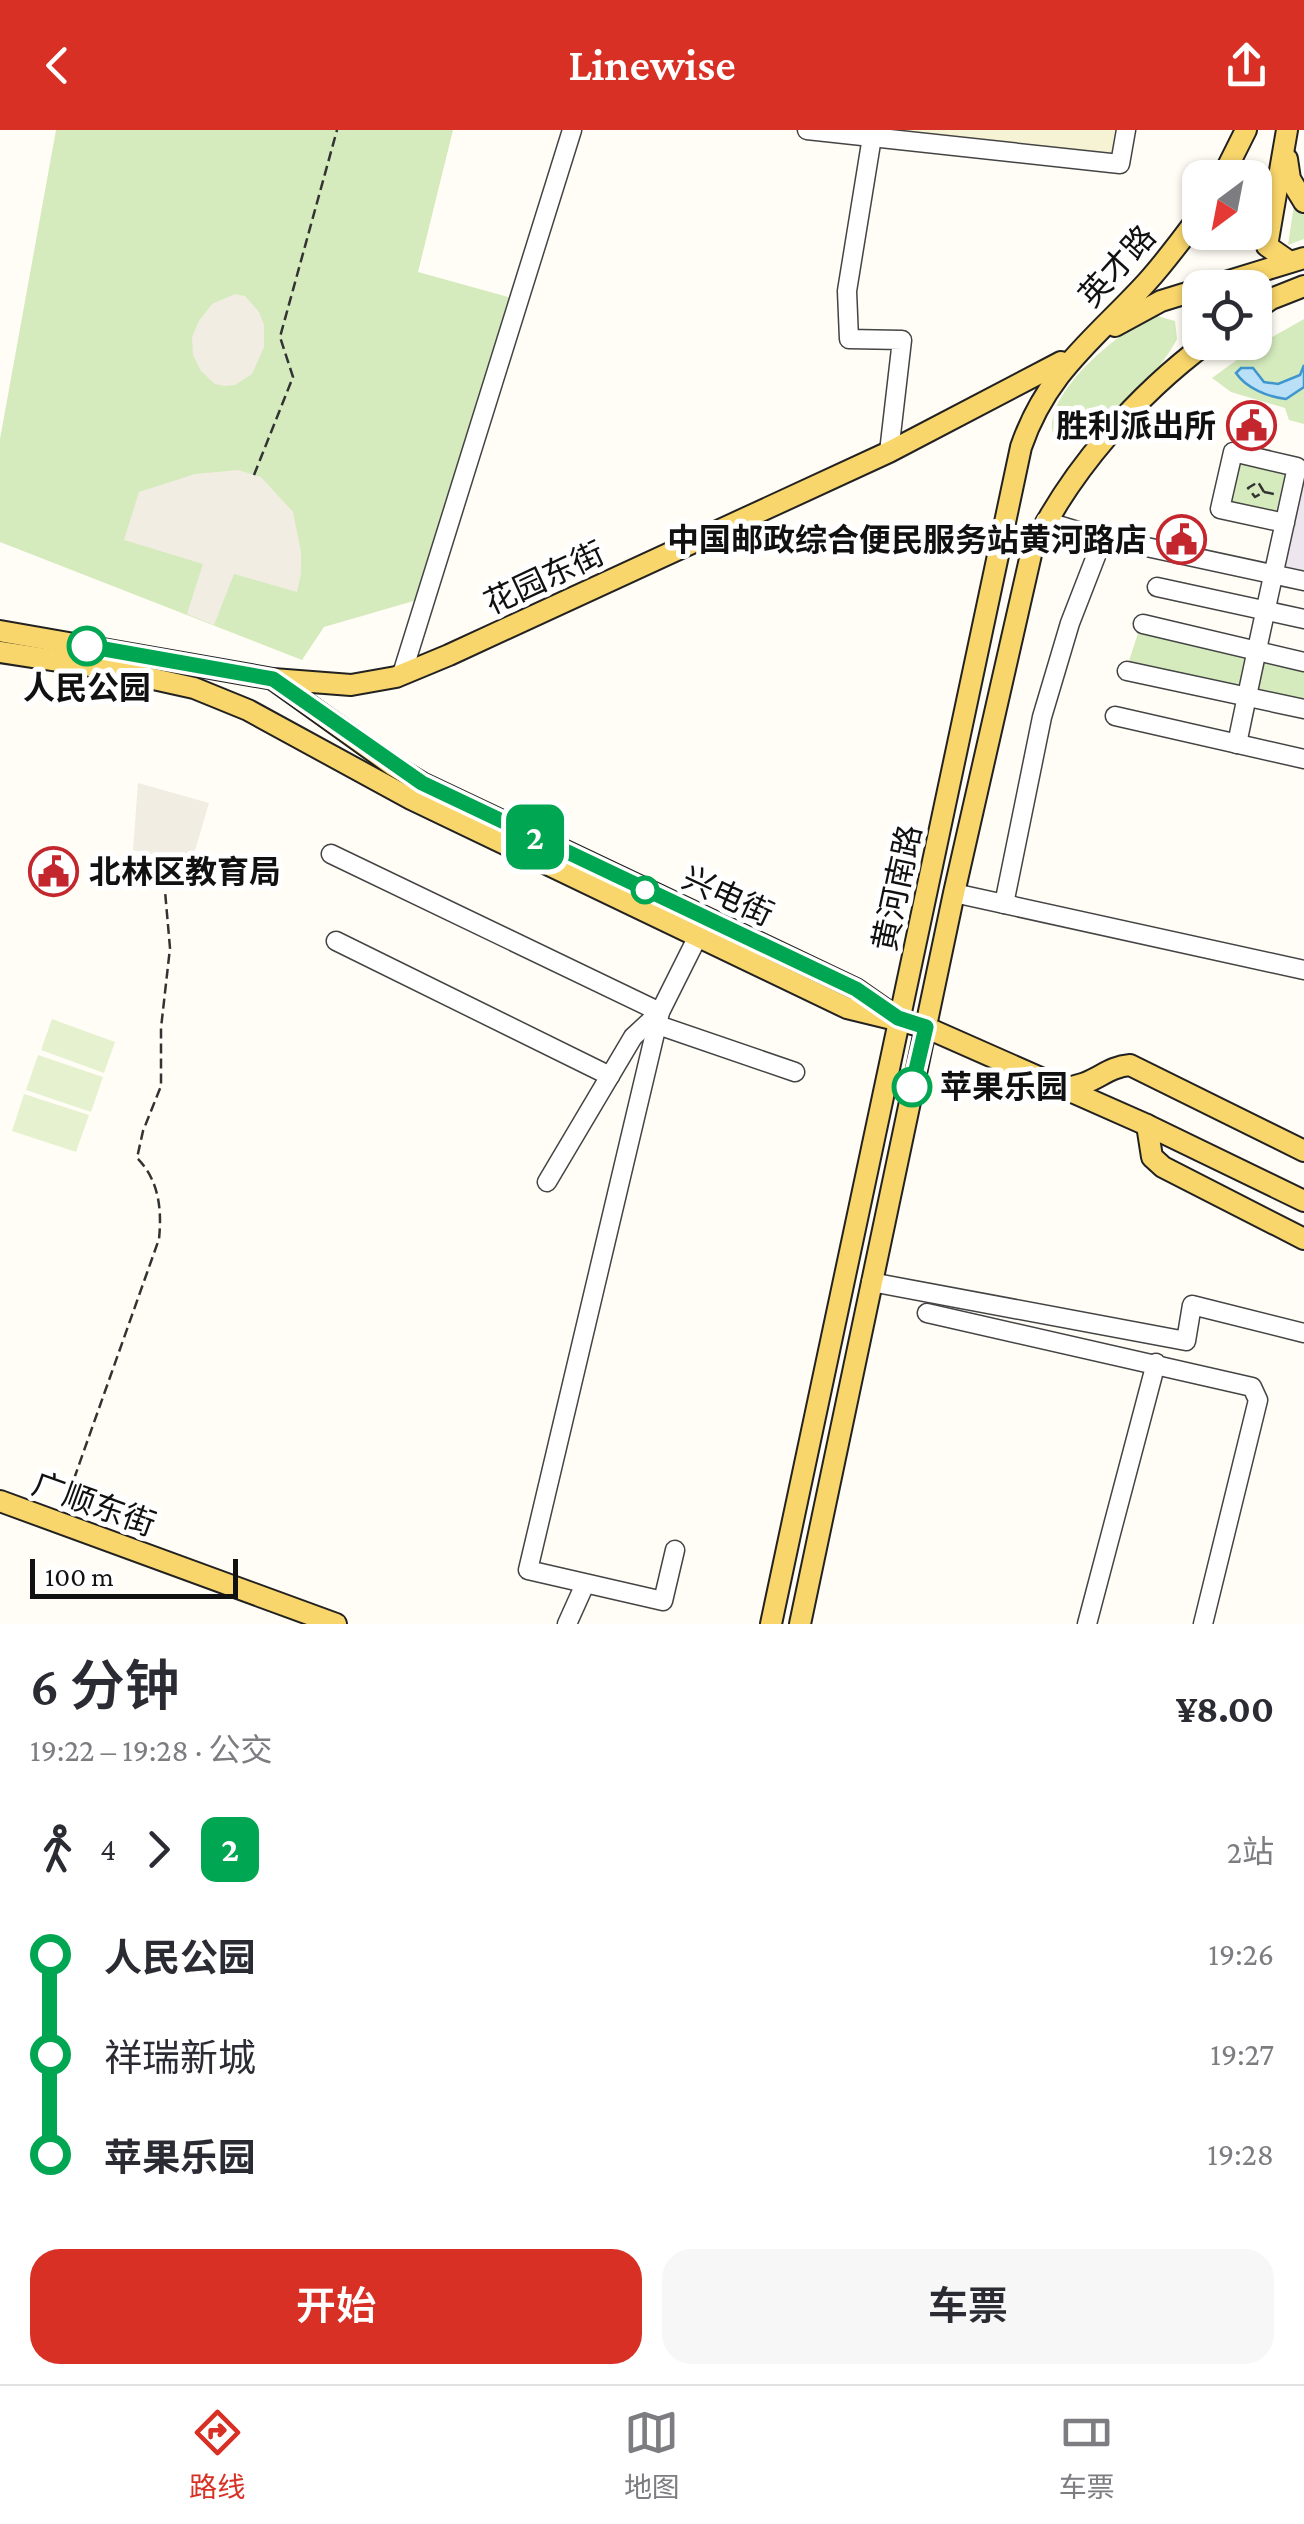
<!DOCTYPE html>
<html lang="zh">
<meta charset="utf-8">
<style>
body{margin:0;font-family:"Crimson Pro","Noto Sans SC",serif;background:#f7f7f7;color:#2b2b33;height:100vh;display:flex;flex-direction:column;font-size:38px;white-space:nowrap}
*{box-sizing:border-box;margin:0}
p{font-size:32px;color:#7c7c81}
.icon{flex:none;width:55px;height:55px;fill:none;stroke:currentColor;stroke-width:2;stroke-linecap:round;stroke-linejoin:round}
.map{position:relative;height:1494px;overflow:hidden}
.drawer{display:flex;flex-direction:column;background:#fff;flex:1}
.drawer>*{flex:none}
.badge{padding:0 20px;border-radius:15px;font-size:35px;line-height:65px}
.needle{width:65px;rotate:212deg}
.controls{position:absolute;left:1182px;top:30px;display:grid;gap:20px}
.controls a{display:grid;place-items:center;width:90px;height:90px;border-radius:20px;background:#fff;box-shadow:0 2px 8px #0004;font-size:50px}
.scale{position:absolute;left:30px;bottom:25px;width:208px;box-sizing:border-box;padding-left:10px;border:5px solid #111;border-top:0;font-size:28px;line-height:35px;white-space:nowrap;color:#111;-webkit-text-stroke:8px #fff;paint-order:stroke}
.map>.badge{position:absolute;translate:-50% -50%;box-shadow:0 0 0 5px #fff}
.legs{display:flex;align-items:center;gap:15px;height:110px;padding:0 30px;font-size:32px}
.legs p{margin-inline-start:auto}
.head{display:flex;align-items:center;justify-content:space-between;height:170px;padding:0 30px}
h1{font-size:55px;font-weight:600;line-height:75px}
.button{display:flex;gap:20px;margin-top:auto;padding:20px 30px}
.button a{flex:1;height:115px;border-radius:30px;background:#d93025;color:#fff;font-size:40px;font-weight:600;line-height:115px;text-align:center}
.button a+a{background:#f7f7f7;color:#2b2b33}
ul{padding:0 30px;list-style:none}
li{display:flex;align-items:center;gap:35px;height:100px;font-size:38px}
li i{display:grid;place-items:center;width:15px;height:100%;margin:0 12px;background:currentColor}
li i::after{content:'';width:25px;height:25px;margin:-12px;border:8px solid;border-radius:50%;background:#fff}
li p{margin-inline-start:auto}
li:first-child i{background:linear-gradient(#0000 50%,currentColor 0)}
li:last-child i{background:linear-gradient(currentColor 50%,#0000 0)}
header{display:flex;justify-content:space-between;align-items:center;height:130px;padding:0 30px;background:#d93025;color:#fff;font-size:45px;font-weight:600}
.dock{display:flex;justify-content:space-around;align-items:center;height:140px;border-top:2px solid #e1e1e2;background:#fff;font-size:28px;color:#7c7c81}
.dock a{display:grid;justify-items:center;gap:5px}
.dock .current{color:#d93025}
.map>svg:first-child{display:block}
.industrial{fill:#eee6ef}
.farmland{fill:#f6f3d4}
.green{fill:#d5ebbd}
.pitch{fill:#e6f2cf}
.plaza{fill:#f1ede2}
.water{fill:#b9e0f7;stroke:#3f96cf;stroke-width:2.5}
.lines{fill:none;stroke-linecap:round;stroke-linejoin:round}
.minor-casing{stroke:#444;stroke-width:21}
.major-casing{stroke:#222;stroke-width:24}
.path{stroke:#333;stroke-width:2.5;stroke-dasharray:10 5;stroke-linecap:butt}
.minor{stroke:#fff;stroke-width:18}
.major{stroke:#f9d66b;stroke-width:20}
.line-1-casing{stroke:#fff;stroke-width:22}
.line-1{stroke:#00a651;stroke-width:15}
.stop-1-dot{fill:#fff;stroke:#00a651;stroke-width:5}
.labels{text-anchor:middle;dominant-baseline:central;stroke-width:10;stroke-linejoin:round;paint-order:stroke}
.street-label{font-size:32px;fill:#111;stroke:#fff}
.poi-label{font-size:32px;font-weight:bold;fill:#111;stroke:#fff;text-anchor:end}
.stop-label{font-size:32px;font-weight:bold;fill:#111;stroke:#fff}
</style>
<header><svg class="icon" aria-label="back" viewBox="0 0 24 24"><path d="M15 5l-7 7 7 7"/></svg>Linewise<svg class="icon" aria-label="share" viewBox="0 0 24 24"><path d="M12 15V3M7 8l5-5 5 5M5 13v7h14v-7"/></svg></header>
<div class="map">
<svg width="1304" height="1494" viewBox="0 0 1304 1494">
<rect width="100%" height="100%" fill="#fffdf5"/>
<polygon class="industrial" points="1304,325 1304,444 1278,438"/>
<polygon class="farmland" points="845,0 1123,0 1117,31"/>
<g class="green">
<polygon points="56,0 453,0 418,142 512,168 417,470 324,497 302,530 0,412 0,309"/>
<polygon points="1294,75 1304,84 1304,109 1288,115"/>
<path d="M1157 186 1175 191 1177 209C1162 238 1119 286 1091 303 1079 310 1065 310 1053 304 1041 265 1123 196 1157 186Z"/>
<polygon points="1304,189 1304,294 1289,290 1285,278 1231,262 1212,248 1256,216"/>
<polygon points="1238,330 1286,340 1275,388 1227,379"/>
<polygon points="1141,494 1248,519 1239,560 1127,537"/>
<polygon points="1262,526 1304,536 1304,575 1254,564"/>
</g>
<g class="pitch">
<polygon points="52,889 115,912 104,943 41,920"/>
<polygon points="38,925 103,947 91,982 26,960"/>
<polygon points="24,964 89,985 76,1022 12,1001"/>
</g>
<g class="plaza">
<polygon points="235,164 245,166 259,182 264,195 264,217 252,244 235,255 225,256 215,254 201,241 193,225 192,207 199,191 212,174"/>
<polygon points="238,340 261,347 293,382 301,422 301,444 297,462 234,444 214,495 187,484 203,434 124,410 139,362 195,344"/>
<polygon points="138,653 209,673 191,734 133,720"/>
</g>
<path class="water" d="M1304 235V257L1286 269C1268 267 1246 258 1236 243L1241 238H1253L1264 252 1278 254 1300 245Z"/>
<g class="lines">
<defs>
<g id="minor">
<polyline points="807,0 1120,34 1126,0"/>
<polyline points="872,7 847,161 849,209 902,210 889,322"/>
<polyline points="1045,391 1091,405 1304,451"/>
<polyline points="1157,457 1304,489"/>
<polyline points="1143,494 1304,532"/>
<polyline points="1127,541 1304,579"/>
<polyline points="402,544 572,0"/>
<polyline points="1115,586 1304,629"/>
<path d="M1237 614C1256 521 1277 429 1297 337L1233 322 1220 379 1285 393"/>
<polyline points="331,724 660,882 633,907 547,1052"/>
<polyline points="954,763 1304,840"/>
<polyline points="1004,774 1042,587 1070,493 1103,408"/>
<polyline points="336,811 610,946"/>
<polyline points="658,895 795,942"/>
<polyline points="871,1152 1186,1211 1192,1175 1304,1203"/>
<polyline points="927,1183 1252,1257 1258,1270 1203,1494"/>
<polyline points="675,1420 663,1471 528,1440 660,882 698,806"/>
<polyline points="567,1494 585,1454"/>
<polyline points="1087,1494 1156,1233"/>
</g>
<g id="major">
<polyline points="1287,0 1267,116 1290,132"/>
<polyline points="1287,29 1290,49 1304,72"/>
<polyline points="1222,48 1246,0"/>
<polyline points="1206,158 1304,128"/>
<polyline points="1255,180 1271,169 1304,156"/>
<polyline points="1115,196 1161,171 1200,159"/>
<polyline points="0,501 273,549 351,555 396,547 449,525 889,322 1061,232"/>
<polyline points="0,522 104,538 194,558 248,580 411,669 847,878 925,897 1147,995 1304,1071"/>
<polyline points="274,550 394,636 422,653 856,859 889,882"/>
<path d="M1062 958C1095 956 1104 937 1130 935L1304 1021"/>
<polyline points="1147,995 1152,1027 1163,1037 1304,1109"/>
<polyline points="0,1371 336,1494"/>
<path d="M771 1494 1021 317C1047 241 1095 209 1147 152 1166 131 1183 108 1200 85"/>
<path d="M800 1494 954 763 1032 420C1070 340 1138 264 1208 212"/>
</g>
</defs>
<use href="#minor" class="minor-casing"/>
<use href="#major" class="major-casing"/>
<g class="path">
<polyline points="254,345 293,247 280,207 337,0"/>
<polyline points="1264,362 1258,352 1248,358 1255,367 1264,362 1274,364"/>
<path d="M64 1377 159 1109C162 1079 159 1050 137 1028L143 1001 161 956V898L170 818 162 727"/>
</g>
<use href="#minor" class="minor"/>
<use href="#major" class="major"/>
</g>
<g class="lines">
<defs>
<polyline id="line-1" points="87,516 273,549 422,653 856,859 898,888 926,897 912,957"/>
</defs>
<use href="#line-1" class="line-1-casing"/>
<use href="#line-1" class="line-1"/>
</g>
<defs>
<symbol id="civic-ring" viewBox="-11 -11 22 22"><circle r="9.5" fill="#fff" stroke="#c4262e" stroke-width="1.5"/><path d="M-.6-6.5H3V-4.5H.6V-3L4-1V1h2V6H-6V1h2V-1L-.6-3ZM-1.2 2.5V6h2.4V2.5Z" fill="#c4262e"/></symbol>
</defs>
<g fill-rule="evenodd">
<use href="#civic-ring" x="1224" y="268" width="55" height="55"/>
<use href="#civic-ring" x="1154" y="382" width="55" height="55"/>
<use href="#civic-ring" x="26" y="714" width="55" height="55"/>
</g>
<g class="stop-1-dot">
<circle cx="87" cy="516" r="18"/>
<circle cx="645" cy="760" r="12"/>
<circle cx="912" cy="957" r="18"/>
</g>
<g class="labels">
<g class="street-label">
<text transform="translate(1117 136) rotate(-48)">英才路</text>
<text transform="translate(544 448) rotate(-25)">花园东街</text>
<text transform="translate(897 758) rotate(-78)">黄河南路</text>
<text transform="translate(728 766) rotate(25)">兴电街</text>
<text transform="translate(94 1374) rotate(20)">广顺东街</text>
</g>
<g class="poi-label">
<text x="1216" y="296">胜利派出所</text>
<text x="1147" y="410">中国邮政综合便民服务站黄河路店</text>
<text x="89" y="742" text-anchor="start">北林区教育局</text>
</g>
<g class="stop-label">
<text x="87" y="558">人民公园</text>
<text x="940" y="957" text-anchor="start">苹果乐园</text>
</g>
</g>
</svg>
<div class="controls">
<a><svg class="needle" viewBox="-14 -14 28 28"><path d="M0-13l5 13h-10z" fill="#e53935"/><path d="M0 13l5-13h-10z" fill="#7c7c81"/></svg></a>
<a><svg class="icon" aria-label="locate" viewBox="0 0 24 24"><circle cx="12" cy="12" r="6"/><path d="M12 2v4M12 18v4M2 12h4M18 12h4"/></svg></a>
</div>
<div class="scale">100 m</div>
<b class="badge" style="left:535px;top:707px;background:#00a651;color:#fff">2</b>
</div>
<section class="drawer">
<div class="head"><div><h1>6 分钟</h1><p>19:22 – 19:28 · 公交</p></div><b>¥8.00</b></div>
<div class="legs"><svg class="icon" aria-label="walk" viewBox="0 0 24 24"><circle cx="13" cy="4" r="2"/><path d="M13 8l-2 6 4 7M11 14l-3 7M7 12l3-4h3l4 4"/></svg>4<svg class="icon" aria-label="forward" viewBox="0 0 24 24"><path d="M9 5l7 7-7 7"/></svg><b class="badge" style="background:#00a651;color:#fff">2</b><p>2站</p></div>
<ul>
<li><i style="color:#00a651"></i><b>人民公园</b><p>19:26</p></li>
<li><i style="color:#00a651"></i><span>祥瑞新城</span><p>19:27</p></li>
<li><i style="color:#00a651"></i><b>苹果乐园</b><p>19:28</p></li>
</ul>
<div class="button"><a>开始</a><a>车票</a></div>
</section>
<nav class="dock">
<a class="current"><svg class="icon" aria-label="directions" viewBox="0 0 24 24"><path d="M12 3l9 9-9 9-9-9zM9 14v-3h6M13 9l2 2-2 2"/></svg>路线</a>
<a><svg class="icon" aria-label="map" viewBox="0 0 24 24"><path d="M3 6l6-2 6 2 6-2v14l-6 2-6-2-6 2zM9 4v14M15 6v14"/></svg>地图</a>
<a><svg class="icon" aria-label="tickets" viewBox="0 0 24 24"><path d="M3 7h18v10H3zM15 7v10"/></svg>车票</a>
</nav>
